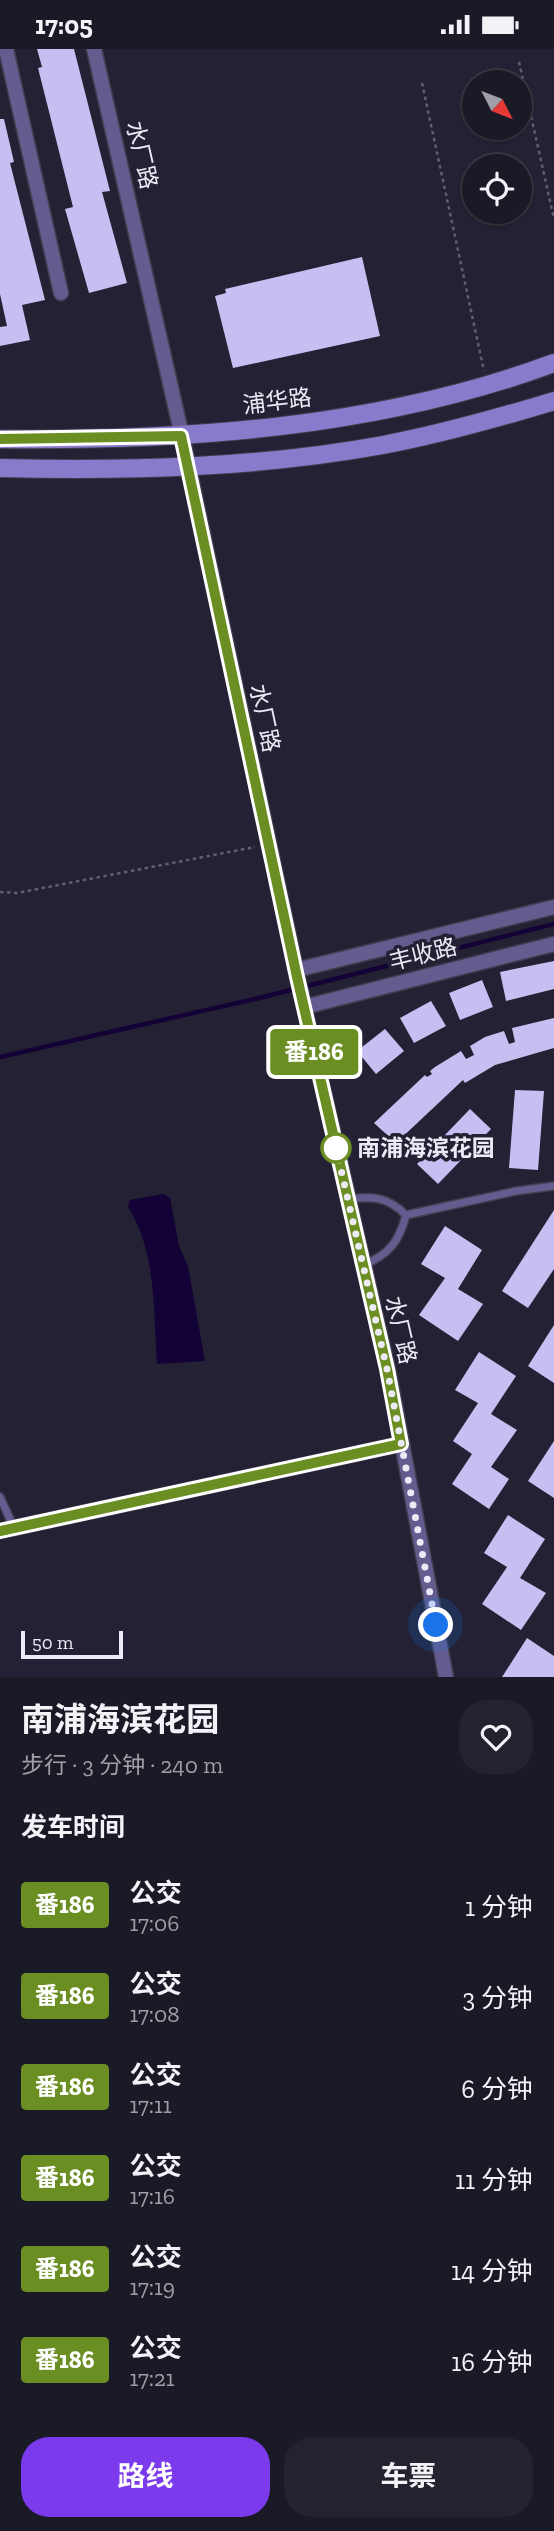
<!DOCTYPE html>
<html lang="zh">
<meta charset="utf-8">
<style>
body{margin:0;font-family:"Zilla Slab","Noto Sans SC",serif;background:#23222e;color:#f1f3f6;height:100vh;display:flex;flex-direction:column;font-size:26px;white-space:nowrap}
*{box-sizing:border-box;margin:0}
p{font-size:23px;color:#9fa0a7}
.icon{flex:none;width:38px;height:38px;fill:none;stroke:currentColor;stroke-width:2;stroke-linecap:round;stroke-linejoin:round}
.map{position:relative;height:1628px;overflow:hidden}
.side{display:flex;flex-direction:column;background:#1a1926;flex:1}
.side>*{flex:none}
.badge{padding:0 14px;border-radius:5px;font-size:24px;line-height:46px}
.needle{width:46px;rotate:132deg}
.tools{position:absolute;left:462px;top:21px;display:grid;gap:14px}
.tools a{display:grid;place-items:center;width:70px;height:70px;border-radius:50%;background:#1a1926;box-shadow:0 2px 5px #0004,0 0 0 2px #383843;font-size:35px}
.scale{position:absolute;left:21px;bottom:18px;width:102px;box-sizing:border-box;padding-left:7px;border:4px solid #ebeaf6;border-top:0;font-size:19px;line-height:24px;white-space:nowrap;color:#ebeaf6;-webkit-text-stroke:5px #232133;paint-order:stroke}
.you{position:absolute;width:35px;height:35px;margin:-18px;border:5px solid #fff;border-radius:50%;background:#1a73e8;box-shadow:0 0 0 10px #1a73e833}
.map>.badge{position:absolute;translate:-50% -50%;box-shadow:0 0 0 4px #fff}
h2{padding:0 21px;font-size:26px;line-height:63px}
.round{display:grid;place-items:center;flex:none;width:74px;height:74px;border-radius:28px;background:#23222e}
.overview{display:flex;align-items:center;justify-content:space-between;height:119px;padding:0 21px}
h1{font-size:33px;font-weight:700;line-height:52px}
.action{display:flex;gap:14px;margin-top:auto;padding:14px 21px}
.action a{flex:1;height:80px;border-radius:28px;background:#7c3aed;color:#fff;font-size:28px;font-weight:700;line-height:80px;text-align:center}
.action a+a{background:#23222e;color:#f1f3f6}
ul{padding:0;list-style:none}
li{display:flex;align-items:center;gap:21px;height:91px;padding:0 21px}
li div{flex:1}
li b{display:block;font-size:26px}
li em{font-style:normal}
li .badge{min-width:77px;font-weight:700;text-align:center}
.status{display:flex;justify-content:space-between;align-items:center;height:49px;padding:0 35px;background:#1a1926;direction:ltr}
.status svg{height:19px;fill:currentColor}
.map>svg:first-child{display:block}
.water{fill:#130235}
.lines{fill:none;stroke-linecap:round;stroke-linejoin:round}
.stream{stroke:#130235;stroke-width:4.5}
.building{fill:#c6c0f2}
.lane-casing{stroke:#3f3d4e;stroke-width:10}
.street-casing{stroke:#3f3d4e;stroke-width:17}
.secondary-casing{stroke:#3f3d4e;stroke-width:20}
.path{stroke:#605f6f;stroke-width:2.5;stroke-dasharray:3.5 3.5;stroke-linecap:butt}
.lane{stroke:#645c8e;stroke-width:7}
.street{stroke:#645c8e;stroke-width:14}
.secondary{stroke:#897bcc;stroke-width:18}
.line-casing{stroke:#fff;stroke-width:16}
.line{stroke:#6b8e23;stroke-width:10}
.walk{stroke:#ebeaf6;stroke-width:7;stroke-dasharray:0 12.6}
.stop-dot{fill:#fff;stroke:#6b8e23;stroke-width:3.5}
.labels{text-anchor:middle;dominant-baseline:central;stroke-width:7;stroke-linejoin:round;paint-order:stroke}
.street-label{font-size:23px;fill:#ebeaf6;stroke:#232133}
.stop-label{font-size:23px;font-weight:bold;fill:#ebeaf6;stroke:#232133;text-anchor:start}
</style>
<div class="status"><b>17:05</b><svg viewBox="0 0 49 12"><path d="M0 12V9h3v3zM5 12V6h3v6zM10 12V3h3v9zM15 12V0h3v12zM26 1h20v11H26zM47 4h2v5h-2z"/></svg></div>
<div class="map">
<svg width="554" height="1628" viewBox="0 0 554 1628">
<rect width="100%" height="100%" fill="#232133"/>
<path class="water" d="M163 1145 170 1149 179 1197 188 1217 205 1312 157 1315C153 1261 157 1204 128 1158L130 1151Z"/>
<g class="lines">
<polyline class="stream" points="0,1008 259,949 554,875"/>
</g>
<g class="building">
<polygon points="37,0 74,0 110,142 102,143 127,234 89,244 65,160 73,158 38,19 42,18"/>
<polygon points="0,70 4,70 14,113 10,114 45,251 22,256 30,291 0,297 0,278 7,277 0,245"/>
<polygon points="362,208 380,287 233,319 215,247 226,244 225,240"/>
<polygon points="554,912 554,940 506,952 500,923"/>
<polygon points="482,931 493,958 460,971 449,944"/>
<polygon points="431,952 446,977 414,994 400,969"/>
<polygon points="554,969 554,999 495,1016 465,1034 463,1031 396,1094 374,1074 425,1026 427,1028 432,1025 430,1022 435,1018 461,1002 466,1010 474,1006 470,997 485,988 504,982 509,995 515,993 512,979"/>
<polygon points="385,980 404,1002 376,1025 357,1002"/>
<polygon points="515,1041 544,1042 538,1121 509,1119"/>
<polygon points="470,1060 491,1080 438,1135 417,1115"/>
<polygon points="554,1161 554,1220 528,1259 502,1242"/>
<polygon points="445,1177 482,1201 458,1240 483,1255 458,1292 419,1266 445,1229 421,1215"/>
<polygon points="554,1276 554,1334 528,1317"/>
<polygon points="479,1303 516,1327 491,1365 517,1381 491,1418 509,1430 489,1460 452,1435 472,1405 453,1392 478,1354 455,1341"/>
<polygon points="554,1392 554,1449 528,1432"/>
<polygon points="508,1466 545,1490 520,1529 546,1544 521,1581 482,1555 507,1518 484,1504"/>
<polygon points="527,1589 554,1607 554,1628 502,1628"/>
</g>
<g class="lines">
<defs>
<g id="lane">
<path d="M348 1150C373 1147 388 1148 406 1166L516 1142 554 1137"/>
<path d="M364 1216C389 1205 399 1193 406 1166"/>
<polyline points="0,1448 14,1479"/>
</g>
<g id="street">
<polyline points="6,0 61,244"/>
<polyline points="94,0 182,387 304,958 388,1320 446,1628"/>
<polyline points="296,921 554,858"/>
<polyline points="304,958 554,895"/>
<polyline points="0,1482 401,1395"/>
</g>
<g id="secondary">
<path d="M0 390C186 392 378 379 554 314"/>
<path d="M0 419C128 422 257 419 383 396 441 385 498 369 554 352"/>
</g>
</defs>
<use href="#lane" class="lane-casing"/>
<use href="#street" class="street-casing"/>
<use href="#secondary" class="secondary-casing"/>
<g class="path">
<polyline points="519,13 554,170"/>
<polyline points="422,34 484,322"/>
<polyline points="0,843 17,844 255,798"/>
</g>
<use href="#lane" class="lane"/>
<use href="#street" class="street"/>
<use href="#secondary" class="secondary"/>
</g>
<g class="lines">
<defs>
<polyline id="line" points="0,390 181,387 297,928 387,1320 401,1395 0,1482"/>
</defs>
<use href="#line" class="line-casing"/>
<use href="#line" class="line"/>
<polyline class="walk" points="336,1099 387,1320 436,1576"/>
</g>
<circle class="stop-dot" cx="336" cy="1099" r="14"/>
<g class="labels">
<g class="street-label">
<text transform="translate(142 106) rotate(77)">水厂路</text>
<text transform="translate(277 352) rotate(-7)">浦华路</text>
<text transform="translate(265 669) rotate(78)">水厂路</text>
<text transform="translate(423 905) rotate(-14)">丰收路</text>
<text transform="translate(401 1281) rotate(77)">水厂路</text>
</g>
<g class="stop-label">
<text x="357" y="1099">南浦海滨花园</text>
</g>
</g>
</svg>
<div class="tools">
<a><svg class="needle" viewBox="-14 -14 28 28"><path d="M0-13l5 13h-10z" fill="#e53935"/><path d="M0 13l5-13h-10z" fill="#9fa0a7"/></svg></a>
<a><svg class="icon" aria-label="locate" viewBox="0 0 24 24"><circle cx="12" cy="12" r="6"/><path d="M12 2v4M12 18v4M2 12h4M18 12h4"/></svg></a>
</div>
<div class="scale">50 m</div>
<div class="you" style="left:436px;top:1576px"></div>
<b class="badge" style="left:314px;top:1003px;background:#6b8e23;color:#fff">番186</b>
</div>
<section class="side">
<div class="overview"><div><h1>南浦海滨花园</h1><p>步行 · 3 分钟 · 240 m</p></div><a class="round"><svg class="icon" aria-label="heart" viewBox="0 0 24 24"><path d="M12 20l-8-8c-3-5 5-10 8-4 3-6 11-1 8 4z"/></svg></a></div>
<h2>发车时间</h2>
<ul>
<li><span class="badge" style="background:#6b8e23;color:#fff">番186</span><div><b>公交</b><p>17:06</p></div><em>1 分钟</em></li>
<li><span class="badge" style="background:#6b8e23;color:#fff">番186</span><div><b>公交</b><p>17:08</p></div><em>3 分钟</em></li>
<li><span class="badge" style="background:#6b8e23;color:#fff">番186</span><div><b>公交</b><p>17:11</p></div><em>6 分钟</em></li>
<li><span class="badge" style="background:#6b8e23;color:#fff">番186</span><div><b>公交</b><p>17:16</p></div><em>11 分钟</em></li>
<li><span class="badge" style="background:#6b8e23;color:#fff">番186</span><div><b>公交</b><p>17:19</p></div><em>14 分钟</em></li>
<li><span class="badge" style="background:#6b8e23;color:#fff">番186</span><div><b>公交</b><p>17:21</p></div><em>16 分钟</em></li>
</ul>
<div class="action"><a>路线</a><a>车票</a></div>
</section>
